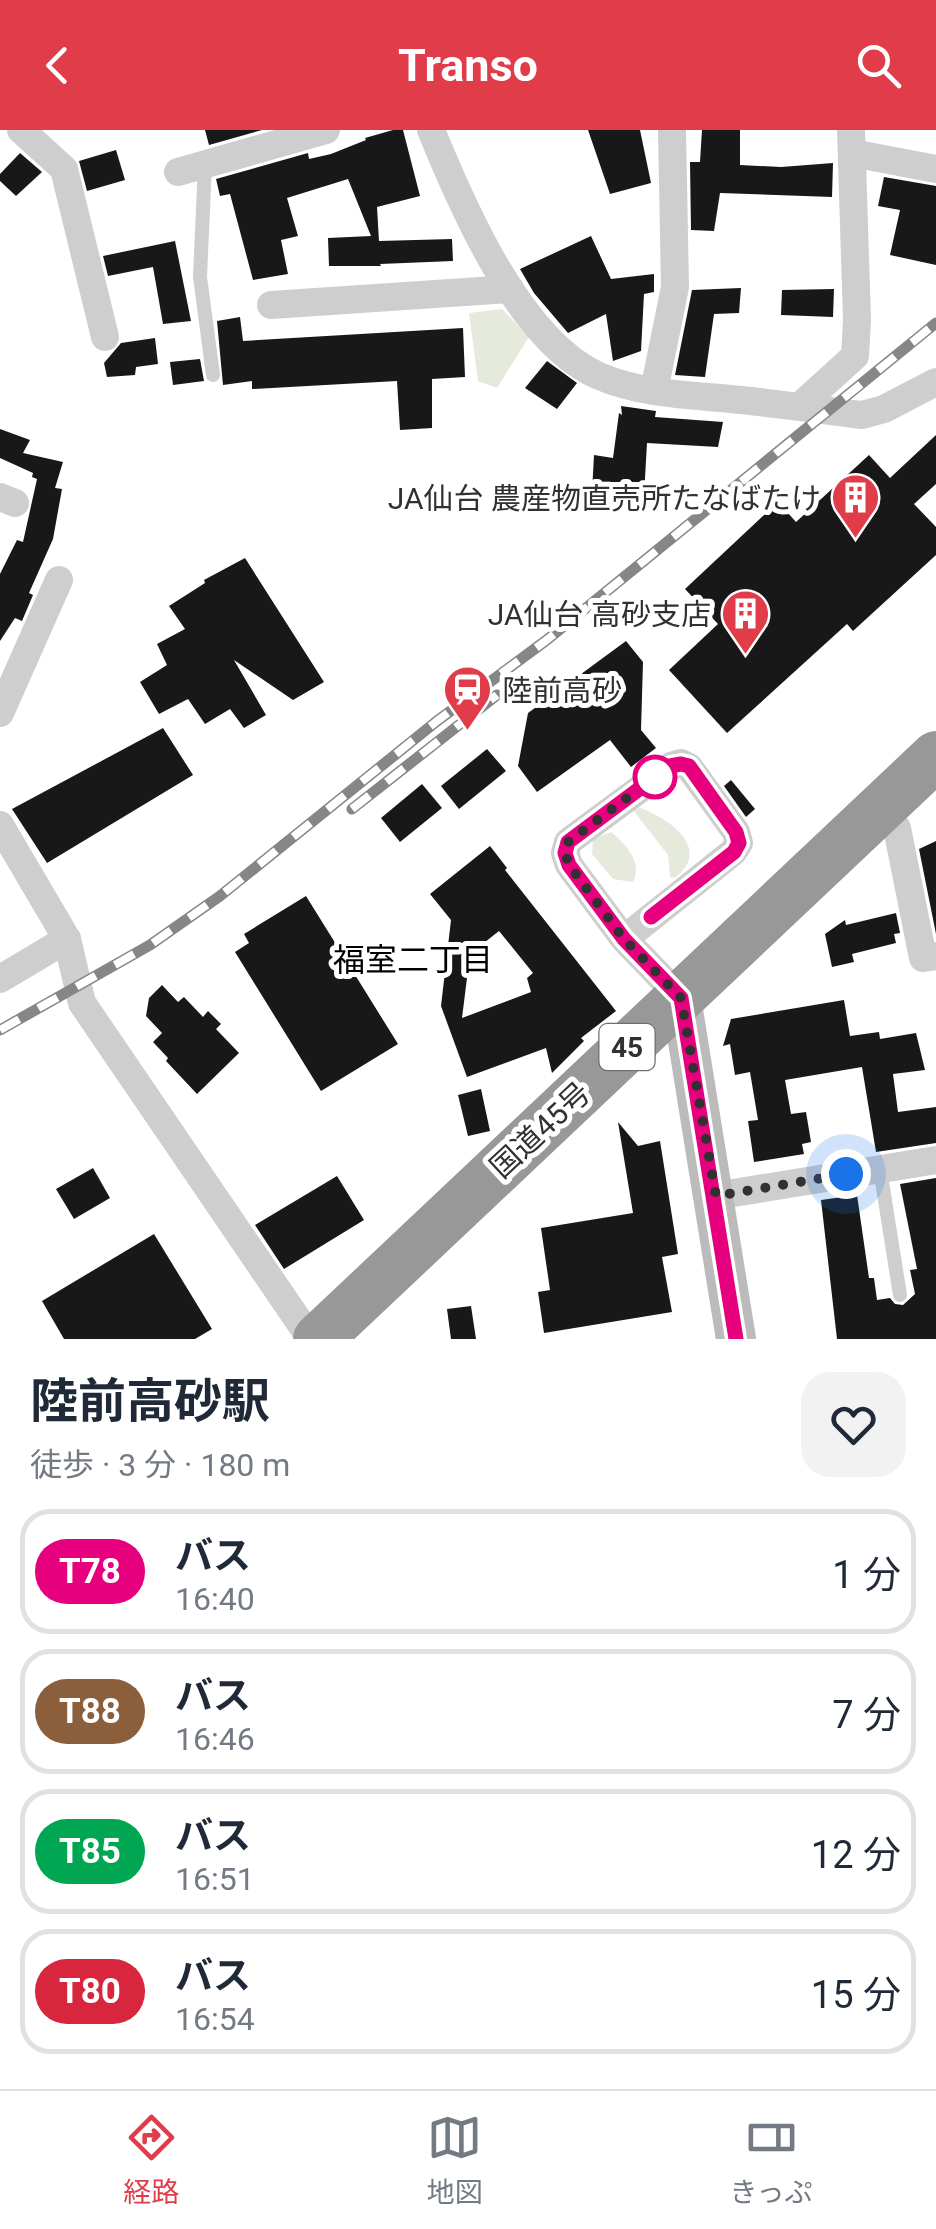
<!DOCTYPE html>
<html lang="ja">
<meta charset="utf-8">
<style>
body{margin:0;font-family:Roboto,"Noto Sans JP",sans-serif;background:#f2f2f3;color:#1f2937;height:100vh;display:flex;flex-direction:column;font-size:38px;white-space:nowrap}
*{box-sizing:border-box;margin:0}
p{font-size:32px;color:#747a83}
.icon{flex:none;width:55px;height:55px;fill:none;stroke:currentColor;stroke-width:2;stroke-linecap:round;stroke-linejoin:round}
.map{position:relative;height:1209px;overflow:hidden}
.drawer{display:flex;flex-direction:column;background:#fff;flex:1}
.drawer>*{flex:none}
.badge{padding:0 20px;border-radius:32px;font-size:35px;line-height:65px}
.you{position:absolute;width:50px;height:50px;margin:-25px;border:8px solid #fff;border-radius:50%;background:#1a73e8;box-shadow:0 0 0 15px #1a73e833}
.map>.badge{position:absolute;translate:-50% -50%;box-shadow:0 0 0 5px #fff}
.round{display:grid;place-items:center;flex:none;width:105px;height:105px;border-radius:30px;background:#f2f2f3}
.overview{display:flex;align-items:center;justify-content:space-between;height:170px;padding:0 30px}
h1{font-size:48px;font-weight:700;line-height:75px}
ul{padding:0;list-style:none}
li{display:flex;align-items:center;gap:30px;height:125px;margin:0 20px 15px;padding:0 10px;border:5px solid #e0e1e3;border-radius:30px}
li div{flex:1}
li b{display:block;font-size:38px}
li em{font-style:normal}
li .badge{min-width:110px;font-weight:700;text-align:center}
header{display:flex;justify-content:space-between;align-items:center;height:130px;padding:0 30px;background:#e03c4a;color:#fff;font-size:45px;font-weight:700}
.tabs{display:flex;justify-content:space-around;align-items:center;height:140px;border-top:2px solid #e0e1e3;background:#fff;font-size:28px;color:#747a83}
.tabs a{display:grid;justify-items:center;gap:5px}
.tabs .active{color:#e03c4a}
.map>svg:first-child{display:block}
.green{fill:#e5eadd}
.building{fill:#181818;fill-rule:evenodd}
.lines{fill:none;stroke-linecap:round;stroke-linejoin:round}
.lane{stroke:#cecece;stroke-width:14}
.street{stroke:#cecece;stroke-width:28}
.secondary{stroke:#bbb;stroke-width:40}
.highway{stroke:#989898;stroke-width:50}
.rail-casing{stroke:#868686;stroke-width:11}
.rail{stroke:#fff;stroke-width:8;stroke-dasharray:22;stroke-linecap:butt}
.line-casing{stroke:#fff;stroke-width:22}
.line{stroke:#e6007e;stroke-width:15}
.walk{stroke:#313131;stroke-width:10;stroke-dasharray:0 18}
.stop-dot{fill:#fff;stroke:#e6007e;stroke-width:5}
.labels{text-anchor:middle;dominant-baseline:central;stroke-width:10;stroke-linejoin:round;paint-order:stroke}
.shield{fill:#fff;stroke:#6f6f6f;stroke-width:2.5}
.shield-label{font-size:28px;font-weight:bold;fill:#313131}
.poi-label{font-size:30px;fill:#313131;stroke:#fff;text-anchor:end}
.street-label{font-size:30px;fill:#313131;stroke:#fff}
.neighbourhood-label{font-size:32px;fill:#000;stroke:#fff}
</style>
<header><svg class="icon" aria-label="back" viewBox="0 0 24 24"><path d="M15 5l-7 7 7 7"/></svg>Transo<svg class="icon" aria-label="search" viewBox="0 0 24 24"><circle cx="10" cy="10" r="6"/><path d="M15 15l6 6"/></svg></header>
<div class="map">
<svg width="936" height="1209" viewBox="0 0 936 1209">
<rect width="100%" height="100%" fill="#fff"/>
<g class="green">
<polygon points="502,179 529,207 497,258 478,251 469,183"/>
<path d="M640 678C669 688 713 719 675 748L670 747 668 725 633 680Z"/>
<path d="M611 702C626 714 643 733 633 752L613 749 592 724 593 709Z"/>
</g>
<g class="building">
<polygon points="205,0 262,0 209,15"/>
<polygon points="393,0 403,0 420,66 377,77 379,111 452,109 453,131 380,134 381,136 329,136 328,108 371,106 348,49 287,68 298,106 281,110 288,144 253,150 230,64 220,66 216,49 308,23 309,29 331,24 366,10 365,8"/>
<polygon points="588,0 640,0 651,53 610,64"/>
<polygon points="702,0 740,0 740,35 781,37 833,33 832,67 720,63 714,101 691,100 690,32 700,32"/>
<polygon points="116,20 125,50 87,61 79,31"/>
<polygon points="20,23 42,42 16,66 0,51 0,44"/>
<polygon points="884,47 936,56 936,135 890,125 900,80 878,76"/>
<polygon points="591,106 611,149 654,144 654,162 644,164 641,221 613,231 606,184 568,203 534,163 520,139"/>
<polygon points="175,111 191,191 163,194 153,137 108,146 103,126"/>
<polygon points="741,158 739,183 714,184 705,247 675,245 692,160"/>
<polygon points="834,159 833,187 781,185 782,160"/>
<polygon points="240,187 243,211 463,198 465,247 432,249 432,298 400,300 397,251 252,259 252,251 223,255 217,191"/>
<polygon points="155,208 158,234 136,237 135,245 107,247 104,233 121,213"/>
<polygon points="200,229 204,251 173,255 170,232"/>
<polygon points="547,231 577,253 557,279 525,258"/>
<polygon points="621,276 656,281 655,287 723,292 718,317 647,313 644,366 592,362 594,325 613,328 619,283 622,285"/>
<polygon points="0,299 30,310 23,323 63,332 55,358 62,359 53,409 29,463 33,465 22,491 15,488 0,511 0,444 17,410 23,412 37,349 32,347 33,343 0,328"/>
<polygon points="936,305 936,354 914,374 936,397 936,425 853,501 847,494 727,603 669,540 718,494 685,459 778,372 796,392 869,325 890,348"/>
<polygon points="245,428 324,552 293,570 234,530 266,585 244,598 230,579 205,594 188,569 159,584 140,552 167,535 157,514 185,499 169,476 205,453 204,450"/>
<polygon points="626,511 643,532 641,600 656,618 631,637 610,610 537,662 518,636 528,583"/>
<polygon points="163,598 193,645 47,733 12,679"/>
<polygon points="487,619 506,641 459,679 441,656"/>
<polygon points="731,650 755,679 746,687 724,656"/>
<polygon points="422,654 442,678 400,712 381,688"/>
<polygon points="936,711 936,804 919,719"/>
<path d="M490 716 507 738 505 740 616 881 581 908 584 911 552 943 546 918 467 947 441 876 451 790 430 764ZM499 801 533 843 527 848 531 862 462 888 470 824Z"/>
<polygon points="306,766 398,914 321,961 235,822 249,813 244,804"/>
<polygon points="896,783 900,803 894,804 896,813 852,824 854,832 832,837 825,804 845,790 846,795"/>
<polygon points="162,855 178,872 184,867 203,887 208,881 221,894 216,899 239,923 197,964 166,931 168,928 153,912 162,903 146,886 149,868"/>
<polygon points="844,870 850,906 879,902 880,909 916,903 925,940 893,944 898,982 936,977 936,1013 876,1022 862,937 785,950 791,984 806,982 811,1012 802,1014 804,1024 754,1032 748,991 758,990 750,942 735,945 730,914 723,916 731,889"/>
<polygon points="481,959 490,1001 468,1006 458,965"/>
<polygon points="618,992 638,1016 660,1011 678,1124 662,1127 672,1182 544,1203 538,1162 550,1160 541,1098 633,1083"/>
<polygon points="93,1038 110,1068 74,1089 56,1059"/>
<polygon points="337,1046 364,1090 284,1139 255,1095"/>
<polygon points="936,1048 936,1209 837,1209 821,1070 857,1065 869,1148 874,1148 877,1170 890,1168 895,1174 903,1175 915,1164 910,1140 917,1139 900,1054"/>
<polygon points="154,1104 212,1199 195,1209 64,1209 42,1171"/>
<polygon points="471,1176 476,1209 451,1209 447,1179"/>
</g>
<g class="lines">
<g class="lane">
<polyline points="205,34 200,147 213,245"/>
<polyline points="880,1039 900,1165"/>
</g>
<g class="street">
<polyline points="21,0 64,39 105,207"/>
<path d="M431 0C462 76 520 212 599 246 643 265 694 265 741 270 781 274 821 280 862 285L884 279 936 252"/>
<polyline points="852,23 936,39"/>
<polyline points="178,42 326,0"/>
<polyline points="271,175 510,159"/>
<polyline points="654,261 675,157 672,0"/>
<polyline points="800,276 855,226 857,190 851,0"/>
<polyline points="0,367 15,373"/>
<polyline points="0,583 59,450"/>
<polyline points="0,695 67,809 82,873 311,1209"/>
<polyline points="897,698 923,828 936,826"/>
<polyline points="624,809 733,722 739,713 736,702 689,637 681,633 671,636 568,712 565,723 569,735 624,809 681,868"/>
<polyline points="0,849 67,809"/>
<polyline points="715,1066 936,1030"/>
</g>
<polyline class="secondary" points="681,868 736,1209"/>
<polyline class="highway" points="318,1209 936,626"/>
<defs>
<g id="rail">
<polyline points="352,679 497,565"/>
<polyline points="0,900 150,815 220,766 437,591 548,509 936,193"/>
</g>
</defs>
<use href="#rail" class="rail-casing"/>
<use href="#rail" class="rail"/>
</g>
<g class="lines">
<defs>
<polyline id="line" points="651,787 734,722 739,713 736,702 689,636 681,634 670,636 568,712 565,723 569,735 624,809 681,868 736,1209"/>
</defs>
<use href="#line" class="line-casing"/>
<use href="#line" class="line"/>
<polyline class="walk" points="655,647 568,712 565,723 569,735 624,809 681,868 716,1066 846,1044"/>
</g>
<defs>
<symbol id="building-pin" viewBox="-11 -11 22 30"><path d="M0 17L-7.5 6A9.5 9.5 0 1 1 7.5 6Z" fill="#e03c4a" stroke="#fff"/><path d="M-4-6H4V6H1V3H-1V6H-4ZM-2.5-4.3h1.7v1.8h-1.7ZM.8-4.3h1.7v1.8H.8ZM-2.5-1h1.7V.8h-1.7ZM.8-1h1.7V.8H.8Z" fill="#fff"/></symbol>
<symbol id="station-pin" viewBox="-11 -11 22 30"><path d="M0 17L-7.5 6A9.5 9.5 0 1 1 7.5 6Z" fill="#e03c4a" stroke="#fff"/><path d="M-3-6H3Q5-6 5-4V2Q5 4 3 4L4.5 6H3L1.5 4h-3L-3 6H-4.5L-3 4Q-5 4-5 2V-4Q-5-6-3-6ZM-3.5-4v3h7v-3ZM-3.5 1v1.5H-2V1ZM2 1v1.5H3.5V1Z" fill="#fff"/></symbol>
</defs>
<g fill-rule="evenodd">
<use href="#building-pin" x="828" y="340" width="55" height="75"/>
<use href="#building-pin" x="718" y="456" width="55" height="75"/>
<use href="#station-pin" x="440" y="532" width="55" height="75"/>
</g>
<circle class="stop-dot" cx="655" cy="647" r="20"/>
<g class="labels">
<rect class="shield" x="599.5" y="894" width="55" height="46" rx="8"/>
<g class="shield-label">
<text x="627" y="917">45</text>
</g>
<g class="poi-label">
<text x="821" y="368">JA仙台 農産物直売所たなばたけ</text>
<text x="711" y="484">JA仙台 高砂支店</text>
<text x="502" y="560" text-anchor="start">陸前高砂</text>
</g>
<g class="street-label">
<text transform="translate(540 1000) rotate(-43)">国道45号</text>
</g>
<g class="neighbourhood-label">
<text x="413" y="830">福室二丁目</text>
</g>
</g>
</svg>
<div class="you" style="left:846px;top:1044px"></div>
</div>
<section class="drawer">
<div class="overview"><div><h1>陸前高砂駅</h1><p>徒歩 · 3 分 · 180 m</p></div><a class="round"><svg class="icon" aria-label="heart" viewBox="0 0 24 24"><path d="M12 20l-8-8c-3-5 5-10 8-4 3-6 11-1 8 4z"/></svg></a></div>
<ul>
<li><span class="badge" style="background:#e6007e;color:#fff">T78</span><div><b>バス</b><p>16:40</p></div><em>1 分</em></li>
<li><span class="badge" style="background:#8b5e3c;color:#fff">T88</span><div><b>バス</b><p>16:46</p></div><em>7 分</em></li>
<li><span class="badge" style="background:#00a651;color:#fff">T85</span><div><b>バス</b><p>16:51</p></div><em>12 分</em></li>
<li><span class="badge" style="background:#d7263d;color:#fff">T80</span><div><b>バス</b><p>16:54</p></div><em>15 分</em></li>
</ul>
</section>
<nav class="tabs">
<a class="active"><svg class="icon" aria-label="directions" viewBox="0 0 24 24"><path d="M12 3l9 9-9 9-9-9zM9 14v-3h6M13 9l2 2-2 2"/></svg>経路</a>
<a><svg class="icon" aria-label="map" viewBox="0 0 24 24"><path d="M3 6l6-2 6 2 6-2v14l-6 2-6-2-6 2zM9 4v14M15 6v14"/></svg>地図</a>
<a><svg class="icon" aria-label="tickets" viewBox="0 0 24 24"><path d="M3 7h18v10H3zM15 7v10"/></svg>きっぷ</a>
</nav>
